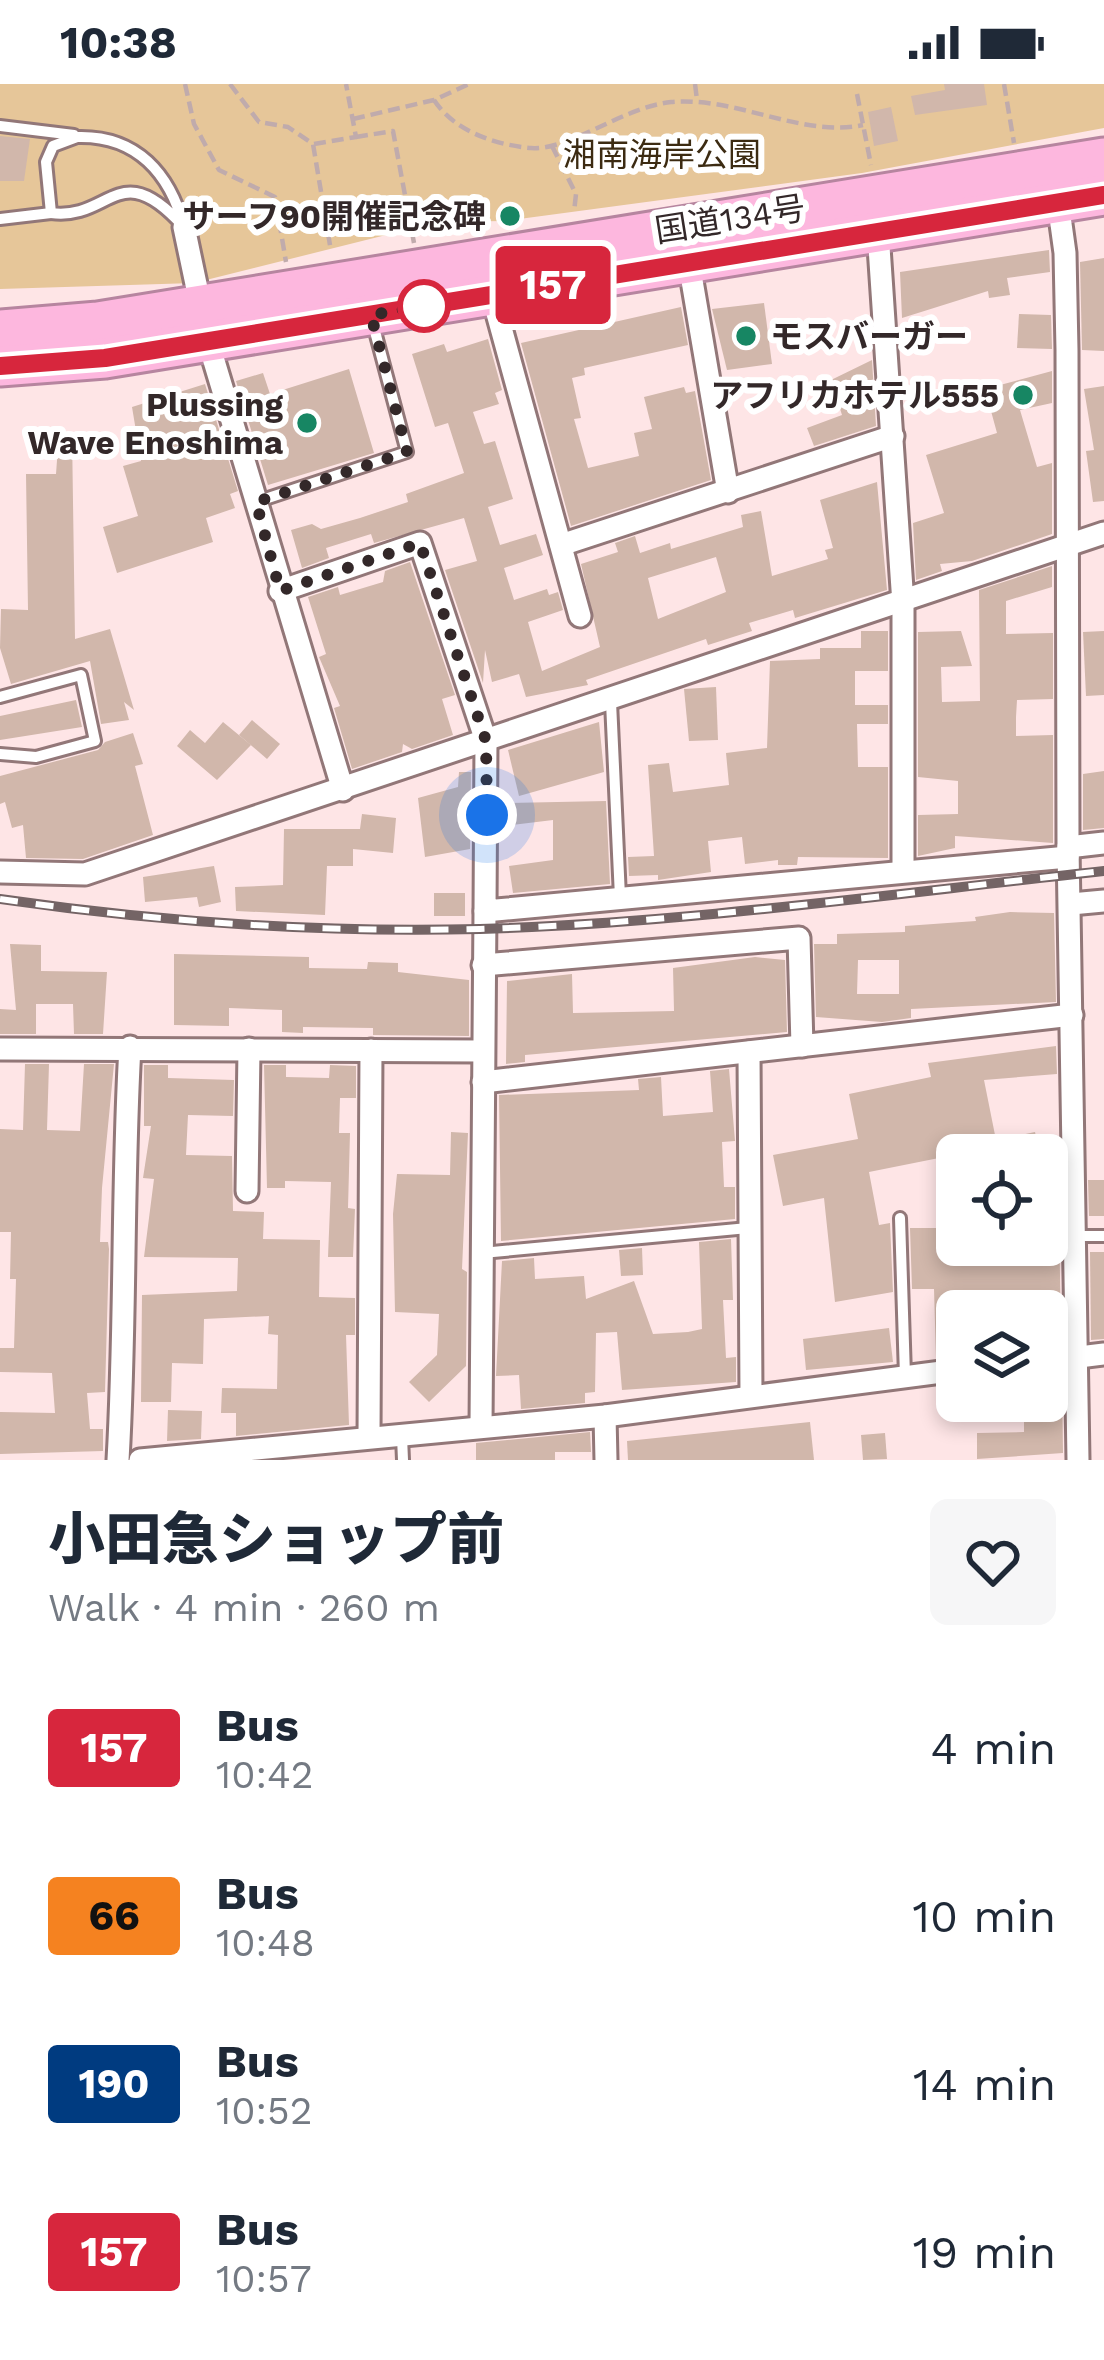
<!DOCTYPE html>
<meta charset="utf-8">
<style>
body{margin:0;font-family:"Work Sans","Noto Sans JP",sans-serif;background:#f6f6f7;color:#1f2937;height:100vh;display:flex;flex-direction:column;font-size:45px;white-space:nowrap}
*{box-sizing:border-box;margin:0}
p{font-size:39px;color:#747a83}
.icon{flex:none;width:66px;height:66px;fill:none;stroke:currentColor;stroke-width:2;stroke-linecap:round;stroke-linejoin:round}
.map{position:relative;height:1376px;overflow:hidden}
.drawer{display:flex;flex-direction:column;background:#fff;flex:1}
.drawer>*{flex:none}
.badge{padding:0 24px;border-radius:9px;font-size:42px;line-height:78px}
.fabs{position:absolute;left:936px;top:1050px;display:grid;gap:24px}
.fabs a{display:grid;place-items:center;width:132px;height:132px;border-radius:18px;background:#fff;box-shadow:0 6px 18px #0003;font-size:60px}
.you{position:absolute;width:60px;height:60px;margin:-30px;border:9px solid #fff;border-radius:50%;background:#1a73e8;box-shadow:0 0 0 18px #1a73e833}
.map>.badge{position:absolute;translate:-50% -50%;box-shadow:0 0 0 6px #fff}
.round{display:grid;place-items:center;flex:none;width:126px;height:126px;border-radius:18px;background:#f6f6f7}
.head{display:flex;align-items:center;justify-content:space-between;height:204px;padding:0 48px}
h1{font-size:57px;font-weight:800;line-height:90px}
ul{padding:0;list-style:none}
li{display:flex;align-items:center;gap:36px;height:168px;padding:0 48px}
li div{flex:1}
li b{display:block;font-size:45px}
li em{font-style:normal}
li .badge{min-width:132px;font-weight:700;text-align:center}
.status{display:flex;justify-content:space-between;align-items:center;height:84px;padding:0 60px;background:#fff;direction:ltr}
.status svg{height:33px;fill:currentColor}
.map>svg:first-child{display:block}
.green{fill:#e6c699}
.building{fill:#d1b7ab;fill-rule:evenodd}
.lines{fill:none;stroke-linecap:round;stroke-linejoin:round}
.lane-casing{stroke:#927778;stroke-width:16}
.street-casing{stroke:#927778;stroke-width:27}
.highway-casing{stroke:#b6859f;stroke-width:45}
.path{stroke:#c0abac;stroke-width:4.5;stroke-dasharray:12 6;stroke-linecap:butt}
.lane{stroke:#fff;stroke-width:10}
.street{stroke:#fff;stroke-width:21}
.highway{stroke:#fdb7de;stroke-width:39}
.rail-casing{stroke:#746465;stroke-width:10}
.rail{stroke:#fff;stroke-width:6;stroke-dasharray:18;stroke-linecap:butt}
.line-casing{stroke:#fff;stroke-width:27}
.line{stroke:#d7263d;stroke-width:18}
.walk{stroke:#332829;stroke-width:12;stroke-dasharray:0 21.6}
.poi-dot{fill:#178663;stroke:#fff;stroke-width:4.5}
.stop-dot{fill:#fff;stroke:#d7263d;stroke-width:6}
.labels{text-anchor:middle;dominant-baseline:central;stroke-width:12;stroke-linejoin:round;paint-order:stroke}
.park-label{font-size:33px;fill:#3c2b12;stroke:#fff}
.poi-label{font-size:33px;font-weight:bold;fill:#332829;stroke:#fff;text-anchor:end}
.street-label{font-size:33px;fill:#332829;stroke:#fff}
</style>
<div class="status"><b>10:38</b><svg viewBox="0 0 49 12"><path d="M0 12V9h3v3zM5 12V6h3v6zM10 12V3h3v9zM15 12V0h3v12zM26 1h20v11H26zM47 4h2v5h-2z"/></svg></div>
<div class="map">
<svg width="1104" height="1376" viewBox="0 0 1104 1376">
<rect width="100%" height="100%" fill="#fee5e6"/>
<polygon class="green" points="0,0 1104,0 1104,44 862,89 504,137 438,138 194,199 0,205"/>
<g class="building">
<polygon points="944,0 984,0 987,21 915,31 911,12 945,6"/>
<polygon points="891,23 898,57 874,62 868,28"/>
<polygon points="0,52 30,55 24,97 0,97"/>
<polygon points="1049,166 1050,188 1007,194 1010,211 989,214 988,207 902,234 900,188"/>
<polygon points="1104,174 1104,267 1082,266 1080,178"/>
<polygon points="764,219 772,280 727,286 712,225"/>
<polygon points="681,223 688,261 584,284 585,291 572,294 581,334 574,335 588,384 639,372 634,349 652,345 644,313 684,303 686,309 695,307 711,396 571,442 521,259"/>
<polygon points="1019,230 1051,231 1052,265 1017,264"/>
<path d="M488 255 502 306 495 309 499 320 473 328 484 360 495 357 513 415 488 423 500 461 536 450 543 471 504 484 514 516 547 505 549 511 558 508 563 526 528 538 542 587 600 563 581 480 618 468 615 459 635 452 640 469 670 459 671 465 743 443 741 431 761 427 772 492 828 475 825 466 833 464 820 416 877 398 887 506 795 534 793 526 749 539 752 547 708 561 706 555 586 596 588 601 526 613 519 590 492 598 485 566 483 599 445 486 477 477 464 434 374 459 371 450 326 464 329 474 302 484 291 446 312 440 321 445 360 434 408 418 406 410 464 389 448 339 435 343 412 270 444 260 447 268ZM716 473 726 508 658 535 648 494Z"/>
<polygon points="872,276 876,342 814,362 807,344 842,331 831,296"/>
<polygon points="349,285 374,369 268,401 236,297 263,289 270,310"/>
<polygon points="1052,287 1052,319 1020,326 1037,383 1052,379 1052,450 972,477 940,480 942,487 916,496 913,439 944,429 926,371 997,349 985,305"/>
<polygon points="205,300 238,407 230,410 235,424 206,434 213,458 117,489 103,443 138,432 123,382 141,377 132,323"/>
<polygon points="1104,302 1104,417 1093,418 1086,367 1094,366 1084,305"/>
<polygon points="59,349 72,349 75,555 110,545 134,626 124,618 129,636 101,640 90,577 11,600 0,564 1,525 28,526 26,390 56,390"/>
<polygon points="410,478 455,611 442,615 453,651 412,665 403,660 402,668 352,685 334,624 340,622 319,573 326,570 308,513 338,503 340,511 383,498 385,487"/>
<polygon points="1052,482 1052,503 1006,517 1006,550 1053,549 1053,615 1017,616 1016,633 1016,652 1053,651 1053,759 955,752 955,764 918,772 918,731 958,730 958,697 918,693 918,548 961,547 972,582 941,583 942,618 980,617 979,506"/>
<polygon points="861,547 888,547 888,587 855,587 855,621 888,621 888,640 857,640 858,683 888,683 888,774 798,773 797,781 778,781 778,776 745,780 742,753 708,757 711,788 658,796 658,791 629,792 628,773 654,772 648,681 669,679 673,708 729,701 726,669 767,664 770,577 820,575 820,564 861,564"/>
<polygon points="1104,547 1104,611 1086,612 1083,548"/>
<polygon points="716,603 718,656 689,657 684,605"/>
<polygon points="76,616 82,643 0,656 0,632"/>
<polygon points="252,636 280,660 267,675 239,651"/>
<polygon points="223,638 251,661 217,696 177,662 190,646 205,659"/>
<polygon points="599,638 604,688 519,712 508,666"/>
<polygon points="133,649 143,680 135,682 153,751 83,775 26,774 23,741 12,744 5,718 0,720 0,692 98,666 105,658"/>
<polygon points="1104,687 1104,744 1083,746 1083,690"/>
<polygon points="459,688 471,688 470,765 425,773 418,714 458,703"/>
<polygon points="606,717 610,800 513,809 509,782 553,776 553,736 512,741 509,719"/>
<polygon points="362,730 396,734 393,769 353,765 353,782 327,782 325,831 236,827 235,803 283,801 284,745 360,745"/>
<polygon points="214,782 221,818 199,823 197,813 145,818 143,793"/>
<rect x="434" y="809" width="31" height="23"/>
<path d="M1010 828 1054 829 1056 918 911 925V934L882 938 816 933 814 860H837V850L905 848V842L976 837 975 833ZM858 876H899V910H857Z"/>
<polygon points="10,860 41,861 41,887 107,888 103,950 74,950 73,920 36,920 36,950 0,950 0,925 16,926"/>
<polygon points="174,870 309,873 309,884 367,885 368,878 398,879 398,888 469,896 469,952 373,951 373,944 303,943 303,949 282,948 282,926 229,924 229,942 174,941"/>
<polygon points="755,873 785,876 787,948 525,971 525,978 506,980 507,897 572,890 573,929 674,927 673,884"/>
<polygon points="1056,962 1057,990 984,996 996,1056 1035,1048 1040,1071 954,1071 869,1088 879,1141 890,1139 893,1208 835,1218 824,1114 783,1122 773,1071 858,1055 849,1010 931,993 928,979"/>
<polygon points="25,980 49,980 47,1046 80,1047 84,980 114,980 102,1104 100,1158 108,1158 109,1165 105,1308 87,1309 90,1345 103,1345 103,1367 0,1370 0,1328 55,1329 52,1289 0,1288 0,1264 14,1264 16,1195 10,1195 11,1148 0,1148 0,1045 23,1046"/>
<polygon points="144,981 168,981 168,994 234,996 233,1032 188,1031 186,1071 232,1072 233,1127 264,1128 263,1155 320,1156 319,1213 355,1214 355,1251 346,1251 349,1341 236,1352 236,1329 221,1329 222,1304 277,1305 278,1251 268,1250 269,1232 204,1235 203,1280 172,1279 171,1318 141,1318 142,1211 237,1207 238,1174 144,1173 154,1095 143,1094 151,1042 144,1042"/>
<polygon points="264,981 286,981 286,993 329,994 330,981 356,982 356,1014 340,1014 339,1049 350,1049 348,1124 355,1125 353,1173 328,1173 331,1098 285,1097 285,1104 267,1104"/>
<polygon points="729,985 735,1057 722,1058 724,1103 735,1103 735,1135 501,1157 499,1011 639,1006 638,995 661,993 663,1032 713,1028 710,987"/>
<polygon points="451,1048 468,1049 462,1185 467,1188 466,1282 429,1318 409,1298 437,1271 439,1230 395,1228 393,1130 397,1090 450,1091"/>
<polygon points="1088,1096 1104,1096 1104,1132 1089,1132"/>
<polygon points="957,1124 957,1161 973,1161 973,1169 1047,1166 1047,1124 1059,1124 1061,1260 1052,1261 1047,1227 999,1222 999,1227 957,1227 957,1271 936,1274 934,1205 912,1205 910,1144 940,1144 939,1125"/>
<polygon points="731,1155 733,1216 723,1216 726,1274 736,1273 736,1298 622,1306 617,1248 596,1249 595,1308 585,1309 585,1319 521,1325 519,1291 496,1292 502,1177 534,1174 535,1195 584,1192 586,1215 634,1197 653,1250 688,1248 702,1245 699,1158"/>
<polygon points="642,1164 643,1191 621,1192 619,1166"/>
<polygon points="1090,1168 1104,1168 1104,1255 1091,1256"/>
<polygon points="889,1244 893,1278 806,1286 803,1255"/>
<polygon points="1054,1291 1062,1291 1063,1369 977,1375 977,1349 1024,1348 1024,1317 1047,1317 1047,1292"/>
<polygon points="168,1326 202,1327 201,1355 167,1357"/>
<polygon points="810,1338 814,1376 628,1376 627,1357"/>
<polygon points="590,1348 591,1368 555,1368 555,1376 476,1376 476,1359"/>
<polygon points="885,1349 887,1375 863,1376 861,1351"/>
</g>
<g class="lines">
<defs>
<g id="lane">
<polyline points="0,42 74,51"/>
<path d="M77 53C137 51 170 90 184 143 118 70 111 137 51 129L46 78 53 62Z"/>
<polyline points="0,135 51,129"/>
<polyline points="256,418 407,368 373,240"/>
<polyline points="0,613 81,591 95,657 36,673 0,670"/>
<polyline points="611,618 620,813"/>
<polyline points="900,1134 905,1292"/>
<polyline points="1074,1152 1104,1152"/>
<polyline points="482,1169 748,1144"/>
<polyline points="402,1353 403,1376"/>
</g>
<g id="street">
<polyline points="1057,111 1065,169 1067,266 1068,763 1078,1376"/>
<polyline points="184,143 208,257 343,706"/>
<polyline points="878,148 903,520 903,786"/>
<polyline points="689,179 728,408"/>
<polyline points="492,211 580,532"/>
<polyline points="561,461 893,352"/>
<polyline points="280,507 420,459 486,657 485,827 1068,773"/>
<polyline points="1068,763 1104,759"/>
<polyline points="0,788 85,790 1104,449"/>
<polyline points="1071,820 1104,817"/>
<polyline points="483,881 799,854 802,962"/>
<polyline points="0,965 483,967"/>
<polyline points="749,968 751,1311"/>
<polyline points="483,998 1072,931"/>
<polyline points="247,1107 249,965"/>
<polyline points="1047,1277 1104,1270"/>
<polyline points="605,1332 606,1376"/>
<polyline points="481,1342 485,827"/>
<polyline points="369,1353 371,966"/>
<path d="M118 1376C126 1238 122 1101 130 963"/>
<polyline points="140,1376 605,1332 957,1286"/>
</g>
<g id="highway">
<polyline points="0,246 98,238 1104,74"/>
<polyline points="0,282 105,274 1104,111"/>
</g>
</defs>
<use href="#lane" class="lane-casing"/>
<use href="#street" class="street-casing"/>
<use href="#highway" class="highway-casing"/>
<g class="path">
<polyline points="185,0 194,40 219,86 275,113 286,178"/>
<polyline points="230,0 259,38 288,43 313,60 331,167"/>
<polyline points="695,0 697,16"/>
<polyline points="1004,0 1014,59"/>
<polyline points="857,10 871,81"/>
<path d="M434 16C454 47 495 61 531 64 569 67 623 23 671 18 736 12 801 54 863 41"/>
<polyline points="353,35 434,16 469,0"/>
<polyline points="356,53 393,47 414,159"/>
<polyline points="314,60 356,53 346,0"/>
<polyline points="552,62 576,110 574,128"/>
</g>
<use href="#lane" class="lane"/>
<use href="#street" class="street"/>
<use href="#highway" class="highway"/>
<defs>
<path id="rail" d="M0 815C159 838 319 849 480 845 688 839 897 809 1104 787"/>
</defs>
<use href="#rail" class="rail-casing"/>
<use href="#rail" class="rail"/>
</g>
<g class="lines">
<defs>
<polyline id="line" points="0,282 105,274 1104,111"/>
</defs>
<use href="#line" class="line-casing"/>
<use href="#line" class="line"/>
<polyline class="walk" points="424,222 371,231 407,368 256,418 280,507 420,459 486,657 487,731"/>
</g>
<g class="poi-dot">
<circle cx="510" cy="132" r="12"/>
<circle cx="746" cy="252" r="12"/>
<circle cx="1023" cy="311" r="12"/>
<circle cx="307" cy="339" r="12"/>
</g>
<circle class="stop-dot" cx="424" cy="222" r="24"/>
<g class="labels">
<g class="park-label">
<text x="662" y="70">湘南海岸公園</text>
</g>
<g class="poi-label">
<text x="486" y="132">サーフ90開催記念碑</text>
<text x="770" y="252" text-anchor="start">モスバーガー</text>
<text x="999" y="311">アフリカホテル555</text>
<text x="283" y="320">Plussing<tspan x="283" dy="38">Wave Enoshima</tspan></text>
</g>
<g class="street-label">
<text transform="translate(730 135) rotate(-9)">国道134号</text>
</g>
</g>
</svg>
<div class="fabs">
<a><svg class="icon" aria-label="locate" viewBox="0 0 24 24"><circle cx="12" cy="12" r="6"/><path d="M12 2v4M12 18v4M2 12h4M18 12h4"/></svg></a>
<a><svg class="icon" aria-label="layers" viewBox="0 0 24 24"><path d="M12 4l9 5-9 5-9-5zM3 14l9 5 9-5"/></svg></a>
</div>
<div class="you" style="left:487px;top:731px"></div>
<b class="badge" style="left:553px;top:201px;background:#d7263d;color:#fff">157</b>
</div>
<section class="drawer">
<div class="head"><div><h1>小田急ショップ前</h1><p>Walk · 4 min · 260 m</p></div><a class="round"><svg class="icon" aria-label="heart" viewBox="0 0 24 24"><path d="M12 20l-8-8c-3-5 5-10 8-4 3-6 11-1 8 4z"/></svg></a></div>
<ul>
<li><span class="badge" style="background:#d7263d;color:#fff">157</span><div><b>Bus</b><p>10:42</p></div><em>4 min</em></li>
<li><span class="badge" style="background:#f58220;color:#111">66</span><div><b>Bus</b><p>10:48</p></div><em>10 min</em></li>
<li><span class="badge" style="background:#003b80;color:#fff">190</span><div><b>Bus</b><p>10:52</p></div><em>14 min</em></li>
<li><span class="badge" style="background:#d7263d;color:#fff">157</span><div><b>Bus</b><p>10:57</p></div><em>19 min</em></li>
</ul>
</section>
